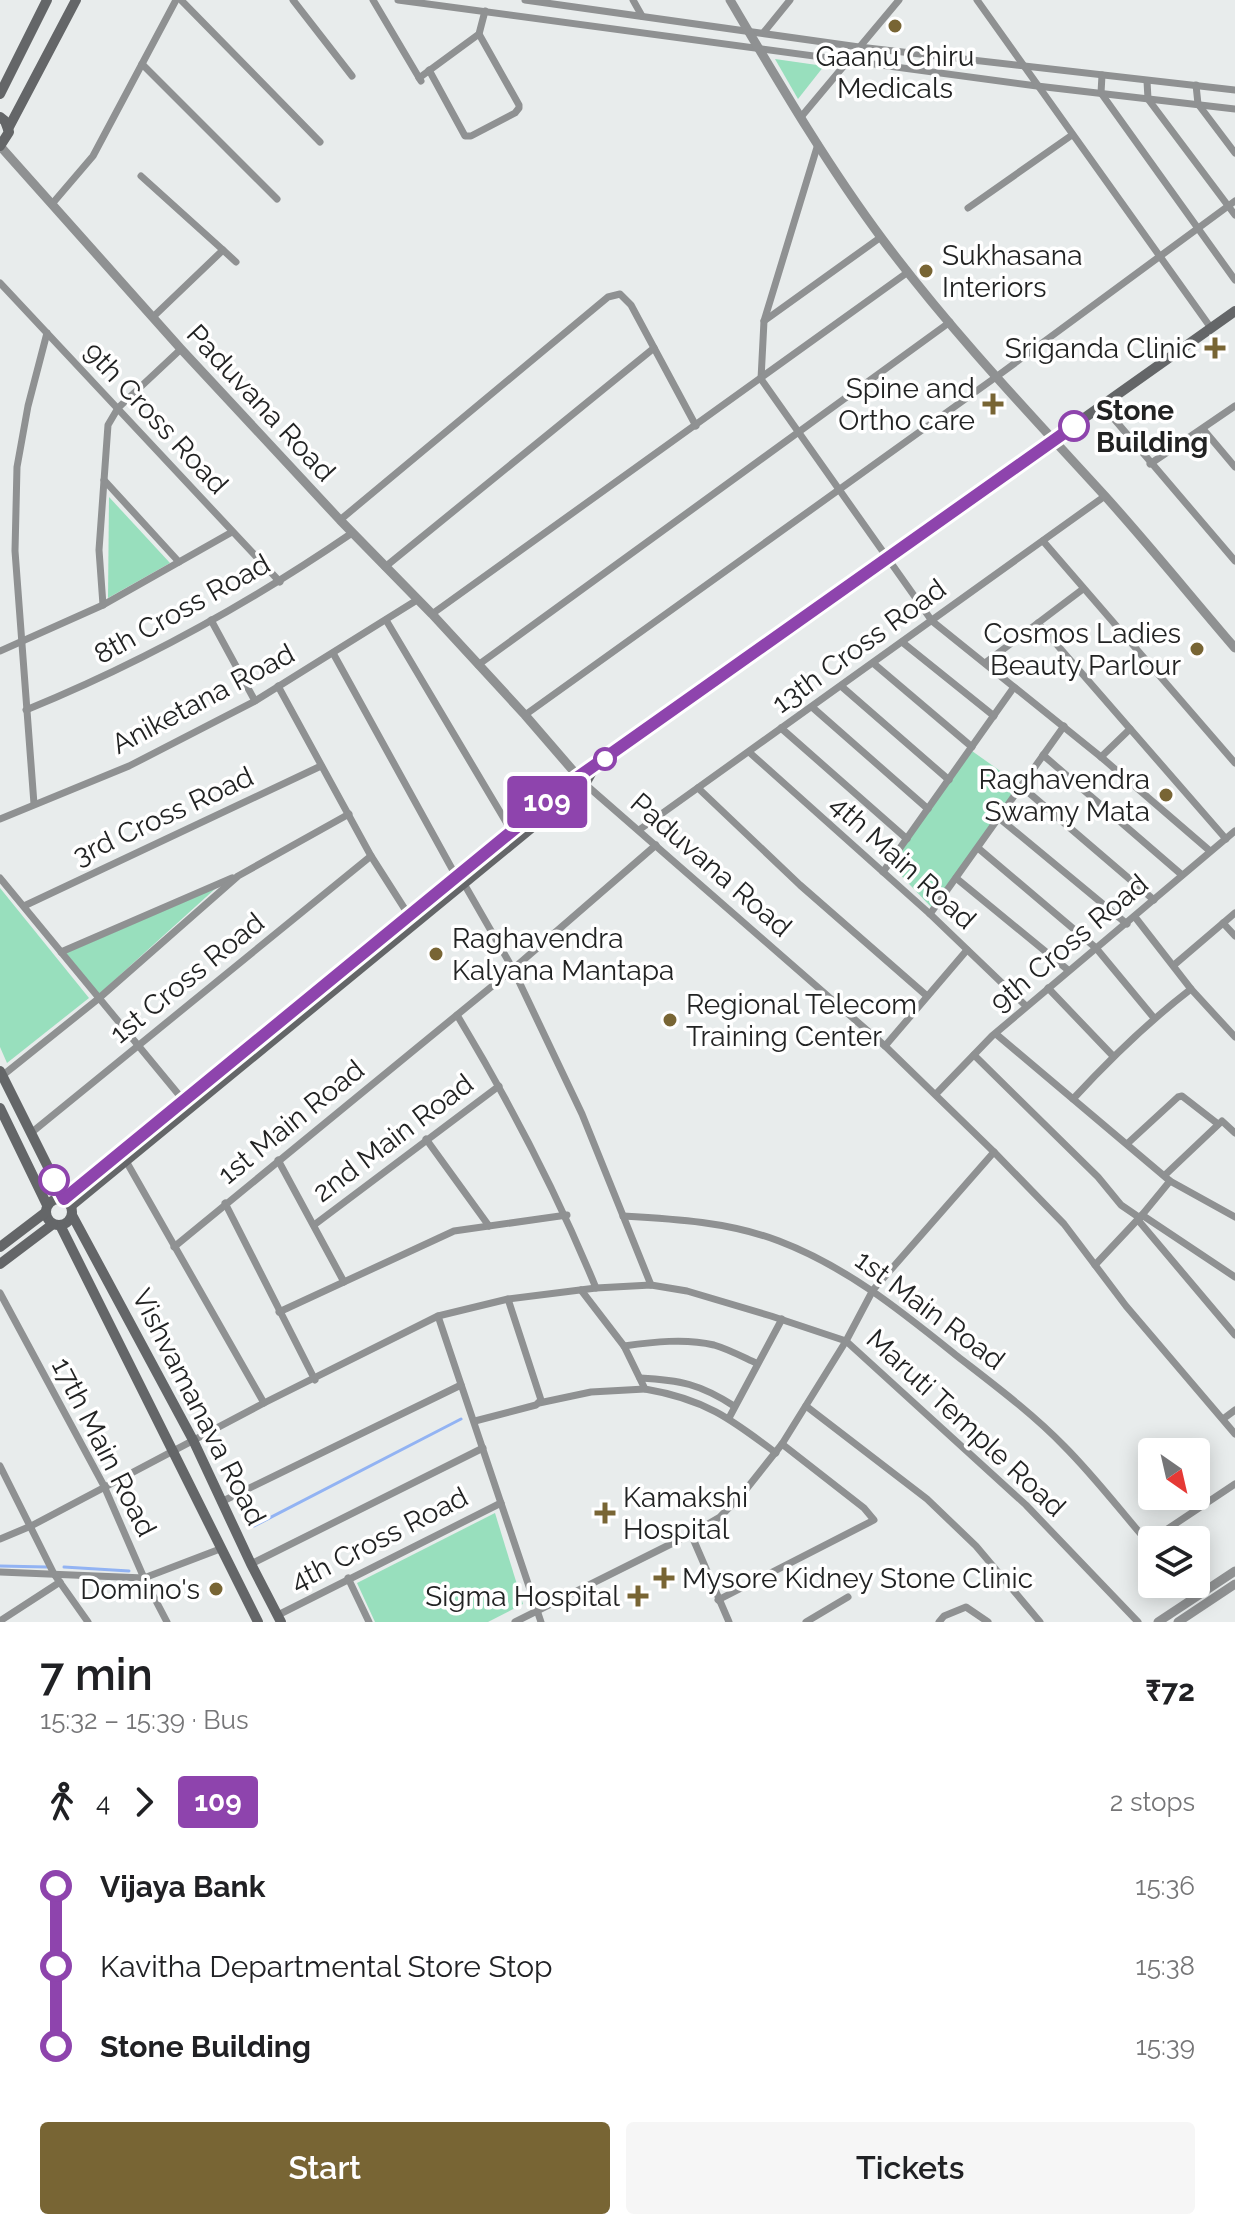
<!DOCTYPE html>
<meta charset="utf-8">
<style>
body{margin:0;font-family:Raleway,sans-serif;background:#f6f6f6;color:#202124;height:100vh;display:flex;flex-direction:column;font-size:30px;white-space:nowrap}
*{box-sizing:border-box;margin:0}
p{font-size:26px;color:#757577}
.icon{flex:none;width:44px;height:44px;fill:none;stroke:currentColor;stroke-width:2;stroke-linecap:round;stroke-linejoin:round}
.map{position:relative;height:1622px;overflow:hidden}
.panel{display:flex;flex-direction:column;background:#fff;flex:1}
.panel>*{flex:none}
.badge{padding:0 16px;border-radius:6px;font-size:28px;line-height:52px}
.needle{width:52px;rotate:146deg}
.controls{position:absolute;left:1138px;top:1438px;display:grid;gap:16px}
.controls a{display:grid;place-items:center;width:72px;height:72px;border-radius:8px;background:#fff;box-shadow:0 4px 20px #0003;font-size:40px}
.map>.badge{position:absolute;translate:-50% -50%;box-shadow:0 0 0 4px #fff}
.legs{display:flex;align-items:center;gap:12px;height:88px;padding:0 40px;font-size:26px}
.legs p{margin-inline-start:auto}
.headline{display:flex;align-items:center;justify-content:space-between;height:136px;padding:0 40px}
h1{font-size:44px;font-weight:600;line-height:60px}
.button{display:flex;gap:16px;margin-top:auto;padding:16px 40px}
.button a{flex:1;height:92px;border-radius:8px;background:#786534;color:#fff;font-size:32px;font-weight:600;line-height:92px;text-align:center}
.button a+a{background:#f6f6f6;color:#202124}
ul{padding:0 40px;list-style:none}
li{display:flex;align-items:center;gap:28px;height:80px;font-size:30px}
li i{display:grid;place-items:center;width:12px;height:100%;margin:0 10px;background:currentColor}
li i::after{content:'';width:20px;height:20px;margin:-10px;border:6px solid;border-radius:50%;background:#fff}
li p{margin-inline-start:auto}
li:first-child i{background:linear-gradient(#0000 50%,currentColor 0)}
li:last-child i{background:linear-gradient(currentColor 50%,#0000 0)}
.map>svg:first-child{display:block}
.green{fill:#98dfbd}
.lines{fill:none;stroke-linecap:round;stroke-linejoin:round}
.stream{stroke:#92b3f3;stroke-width:3}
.minor{stroke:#8f9192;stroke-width:7}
.tertiary{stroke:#8f9192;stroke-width:9}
.secondary{stroke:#646668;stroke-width:10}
.line-1-casing{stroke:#fff;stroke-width:18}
.line-1{stroke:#8e44ad;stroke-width:12}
.poi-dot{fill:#786534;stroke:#fff;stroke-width:3}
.stop-1-dot{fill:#fff;stroke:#8e44ad;stroke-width:4}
.labels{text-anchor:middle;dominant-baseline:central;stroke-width:7;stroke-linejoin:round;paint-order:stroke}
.poi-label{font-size:28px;fill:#222323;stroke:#fff;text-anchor:end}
.street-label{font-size:28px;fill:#222323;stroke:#fff}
.stop-label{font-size:28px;font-weight:bold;fill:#222323;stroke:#fff;text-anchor:start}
</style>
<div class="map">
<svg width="1235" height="1622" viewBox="0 0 1235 1622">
<rect width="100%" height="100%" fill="#e8ecec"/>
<g class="green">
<polygon points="775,59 824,66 798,99"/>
<polygon points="109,497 170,563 108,598"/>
<polygon points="972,751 1020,785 932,908 891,865"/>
<polygon points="0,888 89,998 7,1063 0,1047"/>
<polygon points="216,888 99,994 66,953"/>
<polygon points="495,1513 523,1604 488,1622 375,1622 357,1583"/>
</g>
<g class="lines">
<g class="stream">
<polyline points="254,1526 461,1419"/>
<polyline points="0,1566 47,1567"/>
<polyline points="64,1567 129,1571"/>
</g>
<g class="minor">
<polyline points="181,0 320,142"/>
<polyline points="293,0 352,76"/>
<polyline points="373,0 421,81"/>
<polyline points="398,0 1037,86 1235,109"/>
<polyline points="525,0 859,47 1235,90"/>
<polyline points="633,0 642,16"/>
<polyline points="977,0 1211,328"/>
<polyline points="764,32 790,0"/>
<polyline points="142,64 277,199"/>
<polyline points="429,70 465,136 471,136 515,113 519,108 519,105 479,34"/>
<polyline points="1102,75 1101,93 1235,280"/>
<polyline points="419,78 479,34 485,11"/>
<polyline points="1147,81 1148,99 1235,215"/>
<polyline points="1196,85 1198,104 1235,153"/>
<polyline points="801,117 899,0"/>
<polyline points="818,144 764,321 761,379 932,621 1101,757 1210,851"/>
<polyline points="141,176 223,250 153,317"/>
<polyline points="52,204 93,156 176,0"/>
<polyline points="968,208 1072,135"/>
<polyline points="223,250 236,262"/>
<polyline points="0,283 280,582"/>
<polyline points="764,321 881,237"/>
<polyline points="1103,406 1235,561"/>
<polyline points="1203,429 1235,467"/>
<polyline points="1150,464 1235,406"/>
<polyline points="104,480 179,562"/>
<polyline points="340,520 608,297 620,294 631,305 696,426"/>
<polyline points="1043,541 1235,763"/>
<polyline points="385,567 654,348"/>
<polyline points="103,605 99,550 108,425 118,408 181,349"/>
<polyline points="432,614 908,272"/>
<polyline points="211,620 255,701"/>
<polyline points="386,620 512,832"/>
<polyline points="1038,623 1226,839"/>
<polyline points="902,642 994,716"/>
<polyline points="0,651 103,605 232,532"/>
<polyline points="333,653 456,876 463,882 513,969 582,1114 651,1285"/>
<polyline points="873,663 972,747"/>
<polyline points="985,663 1083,589"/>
<polyline points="478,665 950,322"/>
<polyline points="278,686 371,856 408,914"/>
<polyline points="841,686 949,780"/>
<polyline points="812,707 928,809"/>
<path d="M26 710C141 663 250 603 352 533"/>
<polyline points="525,715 996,377 1235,201"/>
<polyline points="781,728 907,839"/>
<polyline points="749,752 930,914 1026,1006"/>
<polyline points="1043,755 1182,875"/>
<polyline points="1101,757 1130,729"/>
<polyline points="585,784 885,1046 994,1152 1064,1224 1126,1306 1235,1434"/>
<polyline points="1021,786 1154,900"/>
<polyline points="698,788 800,885 927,996"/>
<polyline points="34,804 15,551 17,467 28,406 47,333"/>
<polyline points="999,818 1127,924"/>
<polyline points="0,819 129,766 255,701 417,600"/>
<polyline points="639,830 1105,496"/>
<polyline points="978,848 1096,948 1154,1018"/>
<polyline points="883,872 1014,687"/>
<polyline points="0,878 184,1101"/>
<polyline points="956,878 1068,970"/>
<polyline points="24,906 321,766"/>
<polyline points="930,914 1064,726"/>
<polyline points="1135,917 1191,989 1235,1037"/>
<polyline points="1223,923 1235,936"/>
<polyline points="61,952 232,878"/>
<polyline points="1174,965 1235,913"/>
<polyline points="1048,988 1113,1056"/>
<path d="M457 1015C510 1103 557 1193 596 1288"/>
<polyline points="996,1034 1170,1181 1235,1217"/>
<polyline points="885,1046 967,950"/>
<polyline points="974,1055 1098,1177 1121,1205 1140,1218"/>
<polyline points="2,1076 98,999 238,876 349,814"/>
<polyline points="936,1094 992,1036 1235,831"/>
<path d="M1073 1099C1110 1059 1148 1022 1191 989"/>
<polyline points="31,1133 371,856"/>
<polyline points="426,1139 489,1226"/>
<polyline points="1128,1143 1178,1097 1182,1096 1218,1124"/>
<polyline points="278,1160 344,1282"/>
<polyline points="126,1161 264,1403"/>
<polyline points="1165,1175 1222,1121 1235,1133"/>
<polyline points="225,1203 315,1380"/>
<polyline points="1142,1215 1235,1277"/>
<path d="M623 1216C676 1219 729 1222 779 1241 847 1267 901 1311 957 1356 993 1384 1032 1413 1064 1446 1096 1478 1122 1513 1152 1547"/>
<polyline points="1138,1220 1235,1335"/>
<polyline points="314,1225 499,1086"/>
<polyline points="174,1247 513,969 656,845"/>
<polyline points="1095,1265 1142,1215 1170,1181"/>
<path d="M581 1290 624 1346 645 1389C704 1399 730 1418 776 1453"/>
<polyline points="0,1293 104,1486 144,1578 167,1622"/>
<polyline points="279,1312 454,1231 567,1215"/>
<polyline points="438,1316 541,1622"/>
<path d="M624 1346C653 1342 685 1338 714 1345 728 1349 743 1357 756 1363"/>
<path d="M640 1378C680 1380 700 1384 734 1406"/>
<polyline points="539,1403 591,1392 645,1389"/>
<polyline points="806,1406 927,1499 976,1546 1040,1622"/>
<polyline points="729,1418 782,1319"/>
<polyline points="1223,1419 1235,1410"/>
<polyline points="475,1421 536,1405 541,1400 508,1299"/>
<polyline points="0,1466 54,1574 88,1622"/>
<polyline points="221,1502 461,1385"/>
<polyline points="691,1534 729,1622"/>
<polyline points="0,1539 31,1526 264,1403 438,1316 508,1299 596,1288 651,1285 687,1291 771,1316 846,1341 1026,1505 1138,1622"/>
<polyline points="1148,1542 1235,1484"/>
<polyline points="251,1564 483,1448"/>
<polyline points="0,1572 144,1578 220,1549"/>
<polyline points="348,1578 369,1622"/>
<polyline points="1185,1584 1196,1597"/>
<polyline points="718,1600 874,1520 864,1508 782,1444"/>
<polyline points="278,1615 501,1503"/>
<polyline points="0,1621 60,1582"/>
<polyline points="515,1622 691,1534 720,1517 744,1492 782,1444 846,1341 873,1290 994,1152"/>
<polyline points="806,1622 848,1597"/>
<polyline points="939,1622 944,1616 966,1607 988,1622"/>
</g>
<g class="tertiary">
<path d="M730 0C778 81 827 165 883 240 951 331 1029 413 1105 496 1150 546 1192 598 1235 648"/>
<polyline points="0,146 181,349 340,520 432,614 525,715 582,781"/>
<polyline points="1158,1622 1235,1571"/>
<polyline points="1178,1622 1235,1584"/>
</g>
<g class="secondary">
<polyline points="0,94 47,0"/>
<polyline points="0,117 5,121 9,132 0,146"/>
<polyline points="8,129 76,0"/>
<polyline points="0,1071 64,1199 578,777 1235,311"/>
<polyline points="0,1108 47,1205"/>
<circle cx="59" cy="1212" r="13"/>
<polyline points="71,1206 585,784 594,768"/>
<polyline points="72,1215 193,1440 251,1564 281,1622"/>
<polyline points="60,1225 258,1622"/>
<polyline points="0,1247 46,1212"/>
<polyline points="0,1264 53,1224"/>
</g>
</g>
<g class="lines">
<defs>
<polyline id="line-1" points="54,1180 64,1199 578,777 1074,426"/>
</defs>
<use href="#line-1" class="line-1-casing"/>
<use href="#line-1" class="line-1"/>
</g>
<g class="poi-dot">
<circle cx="895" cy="26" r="8"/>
<circle cx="926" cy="271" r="8"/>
<path d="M1211 336h8v8h8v8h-8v8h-8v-8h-8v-8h8z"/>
<path d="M989 392h8v8h8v8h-8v8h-8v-8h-8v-8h8z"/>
<circle cx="1197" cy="649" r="8"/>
<circle cx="1166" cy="795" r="8"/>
<circle cx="436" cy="954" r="8"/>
<circle cx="670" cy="1020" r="8"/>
<path d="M601 1501h8v8h8v8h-8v8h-8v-8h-8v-8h8z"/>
<path d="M660 1566h8v8h8v8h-8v8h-8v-8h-8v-8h8z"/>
<circle cx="216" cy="1589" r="8"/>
<path d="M634 1584h8v8h8v8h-8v8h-8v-8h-8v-8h8z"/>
</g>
<g class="stop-1-dot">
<circle cx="1074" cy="426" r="14"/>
<circle cx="605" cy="759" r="10"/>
<circle cx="54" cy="1180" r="14"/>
</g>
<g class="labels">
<g class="poi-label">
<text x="895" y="56" text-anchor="middle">Gaanu Chiru<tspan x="895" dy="32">Medicals</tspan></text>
<text x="942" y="255" text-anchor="start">Sukhasana<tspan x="942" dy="32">Interiors</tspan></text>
<text x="1197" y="348">Sriganda Clinic</text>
<text x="975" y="388">Spine and<tspan x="975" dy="32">Ortho care</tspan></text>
<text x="1181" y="633">Cosmos Ladies<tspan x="1181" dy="32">Beauty Parlour</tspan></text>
<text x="1150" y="779">Raghavendra<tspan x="1150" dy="32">Swamy Mata</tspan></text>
<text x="452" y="938" text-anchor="start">Raghavendra<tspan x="452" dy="32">Kalyana Mantapa</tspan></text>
<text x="686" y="1004" text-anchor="start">Regional Telecom<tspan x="686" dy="32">Training Center</tspan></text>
<text x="623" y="1497" text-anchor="start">Kamakshi<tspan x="623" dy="32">Hospital</tspan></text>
<text x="682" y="1578" text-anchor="start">Mysore Kidney Stone Clinic</text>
<text x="200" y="1589">Domino's</text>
<text x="620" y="1596">Sigma Hospital</text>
</g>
<g class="street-label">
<text transform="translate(261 403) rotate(47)">Paduvana Road</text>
<text transform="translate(156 418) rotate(47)">9th Cross Road</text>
<text transform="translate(182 609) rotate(-29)">8th Cross Road</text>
<text transform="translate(859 646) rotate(-36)">13th Cross Road</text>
<text transform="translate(203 699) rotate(-28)">Aniketana Road</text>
<text transform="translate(163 816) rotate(-25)">3rd Cross Road</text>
<text transform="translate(903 862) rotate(42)">4th Main Road</text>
<text transform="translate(711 865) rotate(41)">Paduvana Road</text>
<text transform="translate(1069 943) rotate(-40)">9th Cross Road</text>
<text transform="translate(187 978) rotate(-39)">1st Cross Road</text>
<text transform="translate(291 1122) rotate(-39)">1st Main Road</text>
<text transform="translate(393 1138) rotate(-37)">2nd Main Road</text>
<text transform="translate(930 1310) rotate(37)">1st Main Road</text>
<text transform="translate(199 1407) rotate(63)">Vishvamanava Road</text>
<text transform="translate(966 1423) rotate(43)">Maruti Temple Road</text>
<text transform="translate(104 1447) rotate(63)">17th Main Road</text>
<text transform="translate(379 1539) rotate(-27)">4th Cross Road</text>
</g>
<g class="stop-label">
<text x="1096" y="410">Stone<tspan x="1096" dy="32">Building</tspan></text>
</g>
</g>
</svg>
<div class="controls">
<a><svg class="needle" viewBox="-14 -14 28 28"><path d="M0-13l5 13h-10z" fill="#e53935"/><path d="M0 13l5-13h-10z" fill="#757577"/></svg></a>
<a><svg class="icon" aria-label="layers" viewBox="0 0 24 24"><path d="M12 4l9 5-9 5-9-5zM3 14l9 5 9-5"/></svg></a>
</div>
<b class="badge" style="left:547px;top:802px;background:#8e44ad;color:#fff">109</b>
</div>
<section class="panel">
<div class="headline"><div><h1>7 min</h1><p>15:32 – 15:39 · Bus</p></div><b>₹72</b></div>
<div class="legs"><svg class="icon" aria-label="walk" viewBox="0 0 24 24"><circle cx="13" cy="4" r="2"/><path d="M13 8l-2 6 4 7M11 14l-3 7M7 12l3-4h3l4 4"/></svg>4<svg class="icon" aria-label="forward" viewBox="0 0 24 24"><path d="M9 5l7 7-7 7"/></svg><b class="badge" style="background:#8e44ad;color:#fff">109</b><p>2 stops</p></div>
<ul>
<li><i style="color:#8e44ad"></i><b>Vijaya Bank</b><p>15:36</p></li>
<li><i style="color:#8e44ad"></i><span>Kavitha Departmental Store Stop</span><p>15:38</p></li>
<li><i style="color:#8e44ad"></i><b>Stone Building</b><p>15:39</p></li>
</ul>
<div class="button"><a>Start</a><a>Tickets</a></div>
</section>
